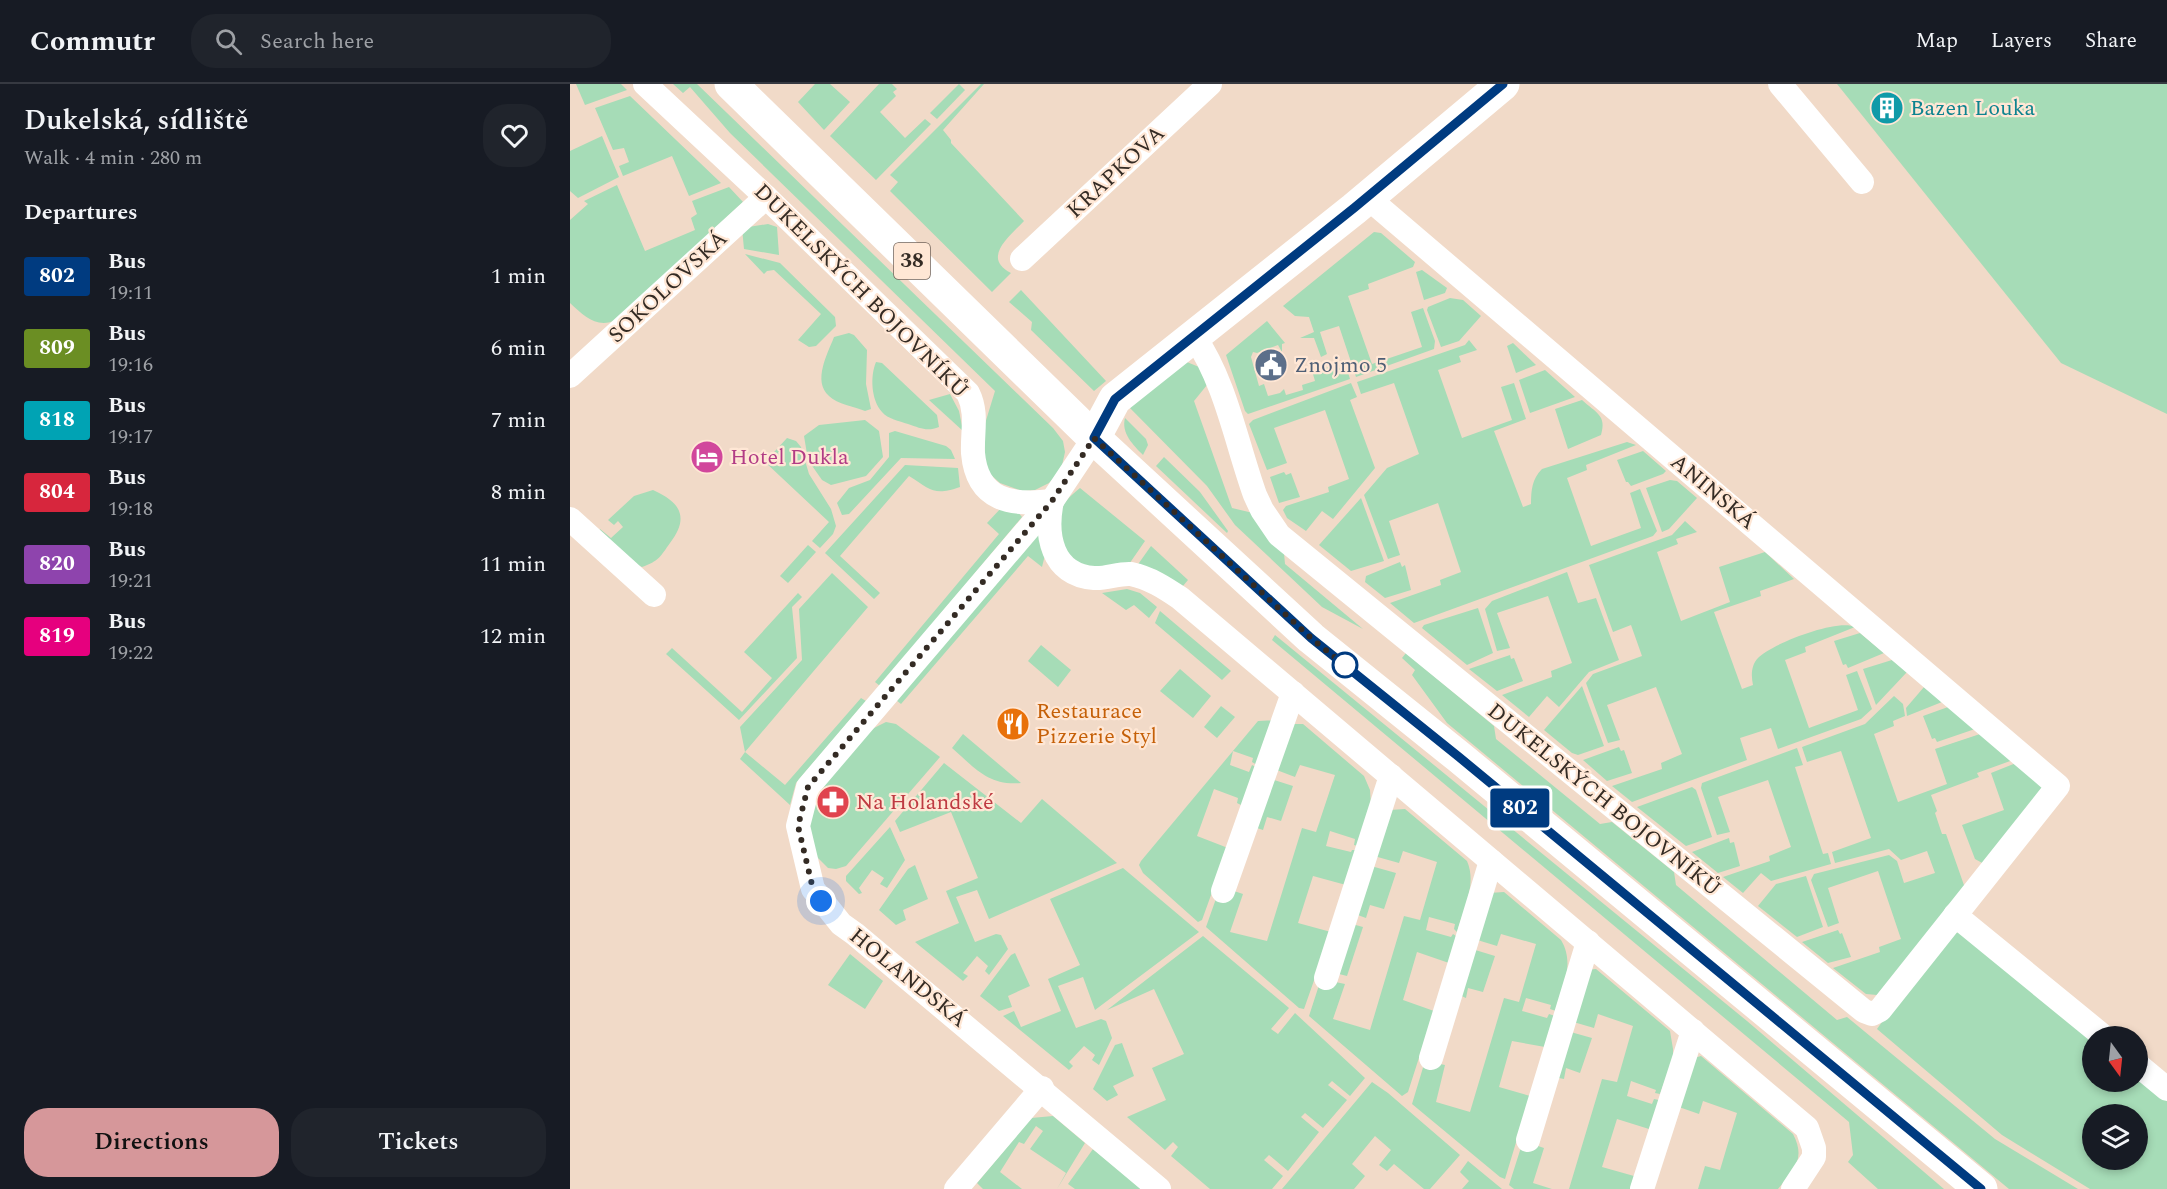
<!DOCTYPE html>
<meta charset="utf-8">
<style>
body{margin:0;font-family:Spectral,serif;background:#20242c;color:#f1f3f6;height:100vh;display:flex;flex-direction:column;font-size:22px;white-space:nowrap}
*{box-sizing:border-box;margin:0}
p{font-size:20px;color:#9ea1a6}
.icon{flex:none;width:33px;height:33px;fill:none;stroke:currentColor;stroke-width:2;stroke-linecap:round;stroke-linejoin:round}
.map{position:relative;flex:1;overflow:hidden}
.side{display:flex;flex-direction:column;background:#171b24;width:570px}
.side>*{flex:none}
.badge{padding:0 12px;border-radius:4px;font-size:21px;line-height:39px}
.needle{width:39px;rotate:165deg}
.controls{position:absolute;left:1512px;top:942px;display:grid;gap:12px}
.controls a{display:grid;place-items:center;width:66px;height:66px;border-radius:50%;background:#171b24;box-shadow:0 3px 9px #0003;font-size:30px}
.you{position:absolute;width:30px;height:30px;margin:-15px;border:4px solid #fff;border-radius:50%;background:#1a73e8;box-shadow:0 0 0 9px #1a73e833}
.map>.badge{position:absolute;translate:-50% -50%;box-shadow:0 0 0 3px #fff}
h2{padding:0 24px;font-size:22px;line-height:54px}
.round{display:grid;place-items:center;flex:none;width:63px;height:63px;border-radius:24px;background:#20242c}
.head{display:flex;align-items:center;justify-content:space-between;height:102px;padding:0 24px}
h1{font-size:28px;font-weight:600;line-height:45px}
.button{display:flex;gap:12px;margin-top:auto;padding:12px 24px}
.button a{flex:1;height:69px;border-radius:24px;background:#d6979a;color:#111;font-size:24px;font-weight:600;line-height:69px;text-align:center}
.button a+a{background:#20242c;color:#f1f3f6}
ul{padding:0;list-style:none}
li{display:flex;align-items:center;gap:18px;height:72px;padding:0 24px}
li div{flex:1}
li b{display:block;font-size:22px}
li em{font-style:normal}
li .badge{min-width:66px;font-weight:700;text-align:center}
header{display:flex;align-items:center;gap:36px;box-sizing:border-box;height:84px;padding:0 30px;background:#171b24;border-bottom:2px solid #363941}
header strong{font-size:28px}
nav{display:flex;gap:33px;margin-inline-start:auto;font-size:21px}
.search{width:420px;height:54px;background:#20242c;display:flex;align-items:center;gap:15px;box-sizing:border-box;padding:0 21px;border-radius:24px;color:#9ea1a6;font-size:22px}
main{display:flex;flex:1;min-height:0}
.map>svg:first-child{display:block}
.green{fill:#a6dcb7;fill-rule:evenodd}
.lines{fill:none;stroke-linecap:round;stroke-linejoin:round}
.street{stroke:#fff;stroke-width:24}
.secondary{stroke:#fff;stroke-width:33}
.primary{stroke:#fff;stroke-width:33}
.line-casing{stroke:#fff;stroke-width:14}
.line{stroke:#003b80;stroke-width:9}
.walk{stroke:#342b24;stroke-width:6;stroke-dasharray:0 10.8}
.stop-dot{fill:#fff;stroke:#003b80;stroke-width:3}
.labels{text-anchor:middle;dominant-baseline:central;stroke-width:4.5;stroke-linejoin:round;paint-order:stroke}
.shield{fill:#ffe7d5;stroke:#716359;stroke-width:1.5}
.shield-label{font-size:21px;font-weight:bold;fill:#342b24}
.culture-label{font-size:22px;fill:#0d838f;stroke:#ffe7d5;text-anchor:start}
.street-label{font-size:22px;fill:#342b24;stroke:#ffe7d5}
.service-label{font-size:22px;fill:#4e5e75;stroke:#ffe7d5;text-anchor:start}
.hotel-label{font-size:22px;fill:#b23c85;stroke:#ffe7d5;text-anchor:start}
.food-label{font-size:22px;fill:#c56008;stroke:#ffe7d5;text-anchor:start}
.health-label{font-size:22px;fill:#be3a42;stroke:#ffe7d5;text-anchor:start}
</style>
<header>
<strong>Commutr</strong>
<div class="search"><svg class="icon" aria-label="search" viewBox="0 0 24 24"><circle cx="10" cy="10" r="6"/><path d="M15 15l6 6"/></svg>Search here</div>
<nav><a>Map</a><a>Layers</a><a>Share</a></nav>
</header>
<main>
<section class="side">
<div class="head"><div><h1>Dukelská, sídliště</h1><p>Walk · 4 min · 280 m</p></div><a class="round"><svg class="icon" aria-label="heart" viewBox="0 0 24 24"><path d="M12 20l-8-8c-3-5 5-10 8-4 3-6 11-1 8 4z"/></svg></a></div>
<h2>Departures</h2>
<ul>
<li><span class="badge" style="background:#003b80;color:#fff">802</span><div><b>Bus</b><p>19:11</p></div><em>1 min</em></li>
<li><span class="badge" style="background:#6b8e23;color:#fff">809</span><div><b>Bus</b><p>19:16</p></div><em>6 min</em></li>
<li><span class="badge" style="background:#00a3b4;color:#fff">818</span><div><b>Bus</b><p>19:17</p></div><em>7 min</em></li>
<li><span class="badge" style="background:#d7263d;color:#fff">804</span><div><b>Bus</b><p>19:18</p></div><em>8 min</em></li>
<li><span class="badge" style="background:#8e44ad;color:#fff">820</span><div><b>Bus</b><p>19:21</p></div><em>11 min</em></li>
<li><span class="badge" style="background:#e6007e;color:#fff">819</span><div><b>Bus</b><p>19:22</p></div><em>12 min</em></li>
</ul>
<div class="button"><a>Directions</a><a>Tickets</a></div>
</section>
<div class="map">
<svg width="1597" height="1105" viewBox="0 0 1597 1105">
<rect width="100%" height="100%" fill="#f1dac8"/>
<g class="green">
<polygon points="6,0 51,0 57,6 15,21"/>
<polygon points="103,0 127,0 483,344 493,357 495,368 491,386 479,399 465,406 452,407 430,399 421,391 415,381 414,343 425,307 160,49 120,3 113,9"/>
<polygon points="245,0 260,0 280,18 254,46 228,18"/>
<polygon points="309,0 322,0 327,5 323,8 326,12 310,28 335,54 355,35 361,40 306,96 260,52"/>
<polygon points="389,0 395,6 367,35 360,29"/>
<path d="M411 0H414L373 46 381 56V59L454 137C440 152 411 174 441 189L422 208 320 107 328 98 320 91Z"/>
<polygon points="1267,0 1597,0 1597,330 1491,279"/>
<polygon points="60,12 151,99 119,112 102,72 53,92 49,82 59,78 54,64 43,66 25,24"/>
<polygon points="32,52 49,93 8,114 0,107 0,67"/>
<path d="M47 101 75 167 125 146 121 134 127 130 122 117 159 103 173 118 46 236C27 245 14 232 0 219V136L18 120 14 117Z"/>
<polygon points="198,140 207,143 209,171 174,165 172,144"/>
<polygon points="804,148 811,149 845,178 843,183 798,200 799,205 778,212 802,280 852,263 841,228 853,224 865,257 864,265 786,293 769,242 750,248 757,270 751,273 744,254 730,254 744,248 739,233 725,232 713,222"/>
<polygon points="175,170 210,179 265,233 266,242 246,262 239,263 228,256 251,230 204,186 197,187 194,190"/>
<polygon points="852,186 877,204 875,209 854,216 846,188"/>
<polygon points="451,206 536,297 524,307 461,246 462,238 439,218"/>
<polygon points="880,214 893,216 911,232 889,257 871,263 857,226 858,223"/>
<polygon points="697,237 715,259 712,260 712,268 708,261 687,269 683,268 681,273 689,302 694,300 698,312 710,309 714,305 716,311 733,306 732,301 745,297 743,290 762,281 764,286 776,282 780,295 678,330 675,327 656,271"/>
<path d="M279 249 284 251 297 266 296 300 301 325 295 327C285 323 267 320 259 312 242 297 258 269 264 253Z"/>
<path d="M899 256 907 266 889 272 891 278 868 286 892 354 942 336 931 303 944 299 956 335 924 347 953 423 961 420C961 406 962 395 972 385L1057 358 1066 361 1016 381 1017 386 997 394 1021 462 1071 444 1060 409 1070 405 1087 447 1083 452 844 539 820 519 871 501 870 496 891 488 868 419 819 437 830 471 818 475 794 411 817 384 849 370 824 299 791 310 787 298 895 261Z"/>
<polygon points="943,259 966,281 946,289 937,262"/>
<polygon points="612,276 629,283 637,301 624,317 662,424 683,429 714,469 715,480 793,545 752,523 665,441 637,402 557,321"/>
<path d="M306 278 312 279 367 331 369 343C357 348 350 344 338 340 329 337 318 335 312 328 301 316 300 292 306 278Z"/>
<polygon points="975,286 1005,313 960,329 949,296"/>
<polygon points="781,299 787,313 780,316 805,384 763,435 752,427 736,447 717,434 713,426 716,422 759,408 758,403 779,395 755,326 704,344 717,379 697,386 679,340 683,336"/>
<polygon points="380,310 389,327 393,347 359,316"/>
<path d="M1012 316C1026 329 1037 331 1031 351L998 365 985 325Z"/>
<path d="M555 334 576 355 578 361 573 371C563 361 551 349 555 334Z"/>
<polygon points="295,336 309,347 313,373 296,392 261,401 252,396 238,376 234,352 249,341"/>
<polygon points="325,347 376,362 381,366 385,375 331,374 279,430 272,431 267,419 279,404 300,396 319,373 319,349"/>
<polygon points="217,354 226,357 231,363 239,390 261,425 266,442 263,450 250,464 242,457 259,438 195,378"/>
<polygon points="1073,367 1096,387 1093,390 1061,402 1058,398 1056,398 1047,376"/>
<polygon points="594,373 630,408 658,447 657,449 586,382"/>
<path d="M335 381 388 384 390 403C364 412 361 406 339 392L270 472 310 509 304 515 255 469Z"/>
<polygon points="714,388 716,391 721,389 730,413 709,419 700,393"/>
<polygon points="1100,396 1107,397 1127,414 1099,445 1092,448 1076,404"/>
<path d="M510 404 575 457 555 486 520 488 491 465C487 433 483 426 510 404Z"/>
<path d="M83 406C110 418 120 433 100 459 90 473 89 477 72 483L63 479 28 448 30 445 41 454 53 443 48 437 44 441 38 436 64 412Z"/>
<polygon points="791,414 814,477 781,487 749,461"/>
<polygon points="432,423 447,427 452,433 310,602 305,598 429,450 417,439"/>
<path d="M1115 437 1127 448 1106 455 1108 460 1087 468 1111 537 1160 518 1149 483 1195 468 1224 495 1190 507 1191 512 1144 528 1172 605 1183 601C1181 592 1181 581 1188 574 1201 560 1268 534 1285 543L1235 563 1236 568 1215 576 1239 644 1288 626 1276 591 1287 587 1302 625 1291 635 1208 665 1201 644 1170 654 1177 676 1062 718 1042 702 1092 685 1091 679 1112 670 1086 603 1037 621 1050 656 1038 659 1016 599 1023 590 1072 572 1061 541 1043 548 1019 481 1102 451Z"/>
<polygon points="474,441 477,463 472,483 458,472 331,620 326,616"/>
<polygon points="238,461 246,468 218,499 210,492"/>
<polygon points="581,462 618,496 607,509 564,486"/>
<polygon points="830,478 832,483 835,481 841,506 815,514 795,498 796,492"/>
<polygon points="997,488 1008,519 1026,514 1049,576 1019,588 989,623 977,612 959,633 932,611 982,593 981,587 1002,579 978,512 927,529 940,564 927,567 915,525 922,517"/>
<polygon points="262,489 298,523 175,668 215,701 291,614 296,617 226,699 220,721 170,675 175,668 170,643 232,576 229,525"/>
<polygon points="557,505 570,509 587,523 579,534 564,521 556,526 532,509"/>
<polygon points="228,509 232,513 222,523 227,574 169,636 96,570 102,564 172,628 202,594 174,568"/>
<polygon points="908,524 923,569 897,581 852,544 854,541"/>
<polygon points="590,527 661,587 652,596 585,539"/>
<polygon points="1290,549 1314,569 1278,584 1276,580 1273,581 1264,557"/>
<polygon points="705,551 1177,937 1374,1105 1308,1105 1278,1078 1283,1071 1279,1038 702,556"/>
<polygon points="471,561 501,586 488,603 458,577"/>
<polygon points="836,569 924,642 926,655 1030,740 1042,738 1104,788 1106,801 1267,936 1277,933 1425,1055 1508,1105 1439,1105 877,639 842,591 845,586 832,574"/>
<polygon points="940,571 941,575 944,574 953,597 927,607 899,585"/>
<polygon points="1322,576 1337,588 1306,621 1293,585"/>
<polygon points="610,585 641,612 623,634 590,607"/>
<polygon points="1012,602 1034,662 1008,671 1002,669 974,646"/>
<polygon points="1354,603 1372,618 1337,632 1336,624"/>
<polygon points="1324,612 1333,620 1335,632 1323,637 1324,642 1304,650 1328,718 1377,700 1365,665 1410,650 1443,676 1407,689 1409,693 1361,711 1367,727 1365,729 1372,750 1376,750 1395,804 1307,911 1296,910 1263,884 1310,868 1309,863 1331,855 1308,787 1258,804 1269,839 1258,843 1241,796 1244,790 1319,771 1327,777 1334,799 1365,789 1357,767 1331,776 1319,765 1265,779 1262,768 1301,754 1271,667 1237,678 1232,663 1295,640"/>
<polygon points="651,622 665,633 647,654 634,643"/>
<polygon points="1378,623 1405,645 1367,658 1365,654 1362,655 1353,632"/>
<polygon points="704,636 687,681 682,678 683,674 663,667 660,681 679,688 682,681 686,683 673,722 667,719 668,714 644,705 627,752 658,764 632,836 628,838 573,789 569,781 571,777 688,637"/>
<polygon points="316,638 326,640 370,673 276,782 266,785 258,784 247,773 241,751 239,734 250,702 298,647"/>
<polygon points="721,640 733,640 794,692 800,706 801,721 788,762 784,761 785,755 760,747 756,762 781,768 782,766 786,766 776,801 743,792 728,839 761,848 734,925 729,924 636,843 648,809 661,806 673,810 660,848 697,857 732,744 746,748 765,691 730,681 725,693 704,685"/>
<path d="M393 650 451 699C418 702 405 684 382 664Z"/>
<polygon points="1049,663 1051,667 1054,666 1062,689 1037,697 1013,676"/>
<polygon points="1227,664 1233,681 1225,683 1253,770 1258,769 1261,780 1201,797 1191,789 1173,809 1153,793 1200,777 1199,772 1221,763 1198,696 1148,713 1160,748 1147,751 1131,704 1132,699"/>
<polygon points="374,679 451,739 472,715 547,779 419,835 407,806 386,813 405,858 426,850 431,851 438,865 419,891 415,887 418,882 407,872 393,889 398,892 393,897 345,858 389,839 376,807 408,794 381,728 330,748 325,737"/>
<polygon points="1446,679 1475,704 1414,780 1405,775 1392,741 1434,726 1421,689"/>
<polygon points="701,695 723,702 711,737 697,733 693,746 684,743"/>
<polygon points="1122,703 1126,706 1142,753 1116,762 1067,723"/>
<path d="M835 725 897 777C907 800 894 825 887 848L884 845 885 840 859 833 856 846 881 853 883 850 886 852 879 879 847 868 833 916 864 927 838 1008 832 1012 739 932 751 895 775 900 763 935 800 946 834 832 850 836 867 778 833 767 829 779 804 772 820 726Z"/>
<polygon points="320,743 335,776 317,804 310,800 314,794 302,786 289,804 292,809 289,810 276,797 276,792"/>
<polygon points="1159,754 1160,759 1164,758 1170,782 1148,789 1122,768"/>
<polygon points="345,781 358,815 333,826 336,836 326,841 309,826 338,785"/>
<polygon points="801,782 826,789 814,825 800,821 796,834 785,830"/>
<polygon points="553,784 629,848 525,926 513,893 488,902 506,944 531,935 536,937 542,954 529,981 522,976 525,971 514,962 499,978 503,982 499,986 433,932 444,927 451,943 491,927 478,895 510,881 480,815"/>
<polygon points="1236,792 1253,843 1227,853 1188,822 1206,800"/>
<path d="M934 808 991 856C1005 879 993 904 986 927L980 925 981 921 956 914 952 927 977 934 979 930 985 932 975 963 942 957 929 1003 960 1012 935 1095 930 1093 842 1020 855 977 875 981 866 1018 900 1028 934 914 949 918 966 860 931 850 927 862 904 855 919 809Z"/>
<polygon points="782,840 793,843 777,892 765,889"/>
<polygon points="1268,846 1270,850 1272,849 1281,873 1258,879 1232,858"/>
<path d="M1390 848 1522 955V998H1568V992L1597 1017V1105H1520L1432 1051 1307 945 1341 897 1379 850ZM1522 1030H1568V1076H1522Z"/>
<polygon points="633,852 719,924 701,945 708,950 725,929 795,994 780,1012 762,997 758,1001 777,1016 753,1044 735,1029 731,1033 749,1048 718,1087 699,1071 694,1076 713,1092 702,1105 640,1105 601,1072 608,1063 603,1058 595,1066 557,1033 596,1016 582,984 614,970 584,905 537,926"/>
<polygon points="902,865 925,872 913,908 898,904 896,914 887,910"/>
<polygon points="445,869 460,902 438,912 442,923 429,927 410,912 441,871"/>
<polygon points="280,870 313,897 295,925 258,901"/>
<polygon points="1026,885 1100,947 1103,965 1103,974 1090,1010 1085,1009 1086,1006 1061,997 1057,1012 1082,1020 1084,1015 1089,1016 1079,1045 1047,1035 1032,1083 1064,1092 1060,1105 999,1105 1032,995 1047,998 1063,942 1028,930 1024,944 1000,937 1015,886"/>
<polygon points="997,947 1022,954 1010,989 996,984 994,995 984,993"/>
<polygon points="552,959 564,992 543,1002 548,1011 537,1017 523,1005 545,961"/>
<path d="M1131 972 1223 1050C1236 1075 1224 1085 1208 1105H1128L1135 1082 1150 1086 1167 1029 1133 1017 1129 1030 1106 1022 1120 975Z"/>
<polygon points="802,998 818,1009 890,1071 860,1105 854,1105 824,1080 817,1087 809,1081 821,1066 805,1052 782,1080 795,1092 784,1105 712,1105"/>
<polygon points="483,1032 515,1059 487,1105 496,1089 460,1065 473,1047 466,1042 454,1060 449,1058 430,1088 452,1105 413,1105 407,1099 461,1034"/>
<polygon points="953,1057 974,1064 963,1099 982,1105 944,1105 939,1101"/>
<polygon points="523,1065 572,1105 505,1105 498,1100"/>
<polygon points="898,1077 932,1105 892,1105 899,1097 890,1088"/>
</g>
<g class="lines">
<g class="street">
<path d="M75 0 196 113 398 309C408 329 402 348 403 369 407 417 442 422 482 417"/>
<polyline points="1210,0 1292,98"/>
<polyline points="452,175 640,0"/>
<path d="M624 252C656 299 666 358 685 411L692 426 709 451 1294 927 1302 930 1310 926 1488 702 797 113"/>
<polyline points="0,292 196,113"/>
<polyline points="524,354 482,417 238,703 228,742 243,805 271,840 285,850 589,1105"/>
<path d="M482 417C475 450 481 491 524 494 536 495 549 489 561 490 580 494 595 504 610 514L1237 1044 1244 1064V1073L1223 1105"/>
<polyline points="0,435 84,511"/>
<polyline points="653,807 723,609"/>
<polyline points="1385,831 1533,952"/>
<polyline points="756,894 821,692"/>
<polyline points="861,974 921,777"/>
<polyline points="1568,981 1597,1005"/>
<polyline points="958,1056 1018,858"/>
<polyline points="386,1105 472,1004"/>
<polyline points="1072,1105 1123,947"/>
</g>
<polyline class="secondary" points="524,354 545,315 784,125 933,0"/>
<polyline class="primary" points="161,0 524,354 741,554 889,673 1411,1105"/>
</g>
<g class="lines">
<defs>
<polyline id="line" points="933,0 784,124 545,315 524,354 741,554 889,673 1411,1105"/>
</defs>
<use href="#line" class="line-casing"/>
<use href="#line" class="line"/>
<polyline class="walk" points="251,817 243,805 228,742 238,703 482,417 524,354 741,554 778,584 775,581"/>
</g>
<defs>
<symbol id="building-disc" viewBox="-11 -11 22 22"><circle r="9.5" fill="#0f9aa8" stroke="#ffe7d5"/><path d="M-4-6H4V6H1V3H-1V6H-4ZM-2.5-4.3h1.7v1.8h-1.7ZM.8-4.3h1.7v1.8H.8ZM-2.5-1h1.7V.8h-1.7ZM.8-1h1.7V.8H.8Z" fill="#fff"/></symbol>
<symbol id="civic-disc" viewBox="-11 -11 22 22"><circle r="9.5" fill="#5c6f8a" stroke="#ffe7d5"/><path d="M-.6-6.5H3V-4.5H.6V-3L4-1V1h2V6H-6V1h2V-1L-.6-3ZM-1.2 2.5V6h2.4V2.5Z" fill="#fff"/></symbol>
<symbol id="hotel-disc" viewBox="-11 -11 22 22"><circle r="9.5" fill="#d1479c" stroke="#ffe7d5"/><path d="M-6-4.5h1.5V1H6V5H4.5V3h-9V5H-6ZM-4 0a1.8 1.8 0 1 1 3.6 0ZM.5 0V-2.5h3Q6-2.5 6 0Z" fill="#fff"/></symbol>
<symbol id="restaurant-disc" viewBox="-11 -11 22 22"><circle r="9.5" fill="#e8710a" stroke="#ffe7d5"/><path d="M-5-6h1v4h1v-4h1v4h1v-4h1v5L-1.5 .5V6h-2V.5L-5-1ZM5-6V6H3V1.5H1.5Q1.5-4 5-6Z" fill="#fff"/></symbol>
<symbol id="pharmacy-disc" viewBox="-11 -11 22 22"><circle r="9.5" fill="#e0444e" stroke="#ffe7d5"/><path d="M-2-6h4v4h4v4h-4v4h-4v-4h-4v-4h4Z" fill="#fff"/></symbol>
</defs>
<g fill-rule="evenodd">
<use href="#building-disc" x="1298" y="5" width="38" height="38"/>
<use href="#civic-disc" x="682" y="262" width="38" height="38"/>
<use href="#hotel-disc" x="118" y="354" width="38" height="38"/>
<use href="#restaurant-disc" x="424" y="621" width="38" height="38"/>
<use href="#pharmacy-disc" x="244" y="699" width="38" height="38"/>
</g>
<circle class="stop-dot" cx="775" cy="581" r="12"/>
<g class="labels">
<rect class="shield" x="324" y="159" width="36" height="36" rx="4.5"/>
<g class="shield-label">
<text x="342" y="177">38</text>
</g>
<g class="culture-label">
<text x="1340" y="24">Bazen Louka</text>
</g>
<g class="street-label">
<text transform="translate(546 88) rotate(-43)">KRAPKOVA</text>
<text transform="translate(98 203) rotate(-43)">SOKOLOVSKÁ</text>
<text transform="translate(291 207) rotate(45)">DUKELSKÝCH BOJOVNÍKŮ</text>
<text transform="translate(1143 408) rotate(40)">ANINSKÁ</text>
<text transform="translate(1034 716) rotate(39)">DUKELSKÝCH BOJOVNÍKŮ</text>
<text transform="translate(338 894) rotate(39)">HOLANDSKÁ</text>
</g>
<g class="service-label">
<text x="724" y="281">Znojmo 5</text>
</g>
<g class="hotel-label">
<text x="160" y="373">Hotel Dukla</text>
</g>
<g class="food-label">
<text x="466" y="627">Restaurace<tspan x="466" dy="25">Pizzerie Styl</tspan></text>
</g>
<g class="health-label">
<text x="286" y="718">Na Holandské</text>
</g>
</g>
</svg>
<div class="controls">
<a><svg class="needle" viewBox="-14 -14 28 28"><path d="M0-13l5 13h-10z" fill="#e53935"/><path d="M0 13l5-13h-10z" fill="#9ea1a6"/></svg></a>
<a><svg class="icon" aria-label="layers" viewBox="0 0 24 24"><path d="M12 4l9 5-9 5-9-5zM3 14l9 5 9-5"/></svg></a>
</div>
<div class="you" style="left:251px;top:817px"></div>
<b class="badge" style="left:950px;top:724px;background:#003b80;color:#fff">802</b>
</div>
</main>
